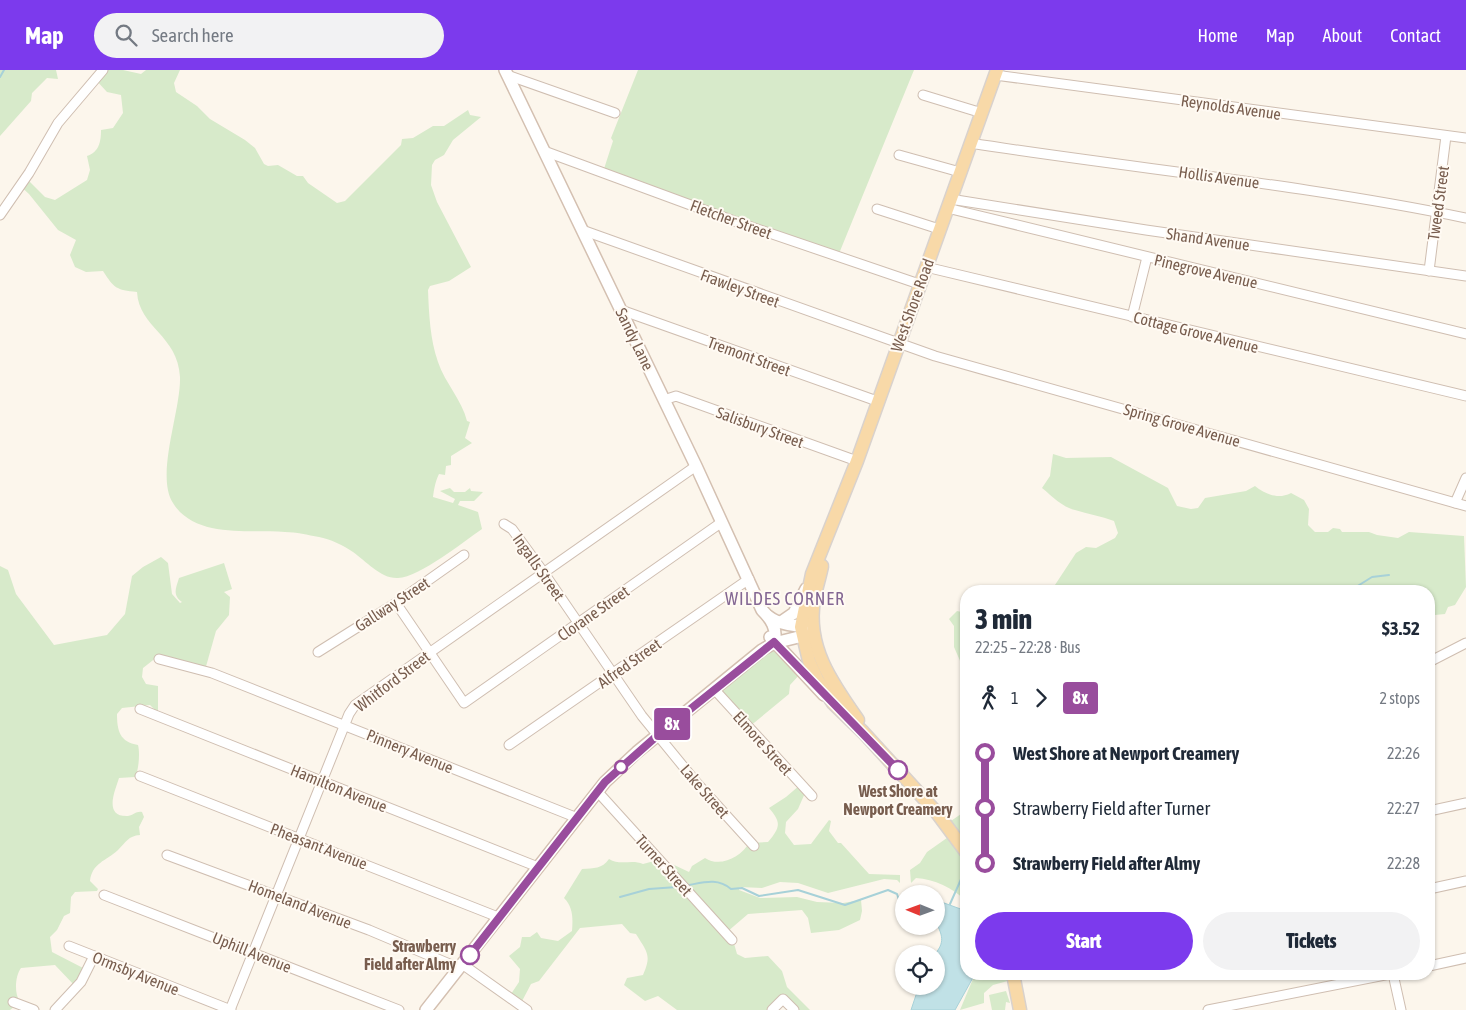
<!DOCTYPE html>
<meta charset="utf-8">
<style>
body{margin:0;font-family:"Asap Condensed",sans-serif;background:#f2f2f3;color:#1f2937;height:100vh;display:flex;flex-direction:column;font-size:19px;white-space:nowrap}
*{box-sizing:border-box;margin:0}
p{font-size:16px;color:#747a83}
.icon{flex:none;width:28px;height:28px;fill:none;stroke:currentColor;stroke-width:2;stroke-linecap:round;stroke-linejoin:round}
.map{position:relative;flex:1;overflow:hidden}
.drawer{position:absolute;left:960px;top:515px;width:475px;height:395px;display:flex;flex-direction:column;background:#fff;border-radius:20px;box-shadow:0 1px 4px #0004}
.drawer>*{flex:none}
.badge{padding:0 10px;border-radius:4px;font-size:18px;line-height:32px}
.needle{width:32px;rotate:271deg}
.tools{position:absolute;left:895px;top:815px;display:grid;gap:10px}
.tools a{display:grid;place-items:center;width:50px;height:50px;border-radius:50%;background:#fff;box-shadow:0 1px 4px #0004;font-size:25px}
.map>.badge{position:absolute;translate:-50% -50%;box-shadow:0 0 0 2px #fff}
.legs{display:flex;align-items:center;gap:8px;height:55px;padding:0 15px;font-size:16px}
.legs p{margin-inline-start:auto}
.headline{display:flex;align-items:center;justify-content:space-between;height:85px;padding:0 15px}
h1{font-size:28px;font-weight:800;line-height:38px}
.button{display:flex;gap:10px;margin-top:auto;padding:10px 15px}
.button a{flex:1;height:58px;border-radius:30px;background:#7c3aed;color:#fff;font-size:20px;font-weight:800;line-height:58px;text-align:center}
.button a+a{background:#f2f2f3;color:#1f2937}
ul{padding:0 15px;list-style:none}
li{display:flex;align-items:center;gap:18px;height:55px;font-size:19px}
li i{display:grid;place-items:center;width:8px;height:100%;margin:0 6px;background:currentColor}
li i::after{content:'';width:12px;height:12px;margin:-6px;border:4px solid;border-radius:50%;background:#fff}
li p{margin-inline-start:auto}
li:first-child i{background:linear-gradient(#0000 50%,currentColor 0)}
li:last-child i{background:linear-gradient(currentColor 50%,#0000 0)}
header{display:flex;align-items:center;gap:30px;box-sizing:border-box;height:70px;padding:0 25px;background:#7c3aed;color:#fff}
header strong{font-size:24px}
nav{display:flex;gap:28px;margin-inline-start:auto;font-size:18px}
.search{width:350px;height:45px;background:#f2f2f3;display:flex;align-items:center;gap:12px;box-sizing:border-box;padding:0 18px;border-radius:28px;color:#747a83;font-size:19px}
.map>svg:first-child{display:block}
.green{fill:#d7eaca}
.water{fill:#c0e1e6;stroke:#a7d1d8}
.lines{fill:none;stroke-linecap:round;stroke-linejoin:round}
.stream{stroke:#a7d1d8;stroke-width:2}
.street-casing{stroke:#cfbeb1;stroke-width:11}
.secondary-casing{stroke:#d4c0b1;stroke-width:14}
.primary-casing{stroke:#d9d2cd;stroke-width:15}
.street{stroke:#fff;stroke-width:9}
.secondary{stroke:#fff;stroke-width:11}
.primary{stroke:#f8d9a8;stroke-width:12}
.line-1-casing{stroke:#fff;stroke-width:11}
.line-1{stroke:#994d9d;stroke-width:8}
.stop-1-dot{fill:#fff;stroke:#994d9d;stroke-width:2.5}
.labels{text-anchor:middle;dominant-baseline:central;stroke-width:4;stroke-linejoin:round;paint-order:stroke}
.street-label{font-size:16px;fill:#785d4e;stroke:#fffaf3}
.stop-label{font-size:16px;font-weight:bold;fill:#785d4e;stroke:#fffaf3}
.neighbourhood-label{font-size:18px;letter-spacing:1px;fill:#846793;stroke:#fffaf3}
</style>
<header>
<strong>Map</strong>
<div class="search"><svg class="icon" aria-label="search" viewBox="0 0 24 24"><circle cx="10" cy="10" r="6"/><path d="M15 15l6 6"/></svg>Search here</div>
<nav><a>Home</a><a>Map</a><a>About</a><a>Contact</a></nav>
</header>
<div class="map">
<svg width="1466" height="940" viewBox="0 0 1466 940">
<rect width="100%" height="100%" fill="#fcf6ec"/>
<g class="green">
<polygon points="0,0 56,0 58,9 47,8 32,23 31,31 0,66"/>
<path d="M102 0H123L141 4 146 0H180L174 13 176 22 197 36 210 49 245 70 255 78 264 94 268 96 278 95 297 106H303L308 113 337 133 345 131 401 75 402 69 413 68 433 56H444L468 40 470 45 481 47 453 70 444 85 435 90 432 95 431 115 437 132 471 197 449 211 430 216 428 220C429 244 430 269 438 292 445 313 462 330 467 351L470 352 465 368 472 373 451 386V395L446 396 445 405 439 404C435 412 434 420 433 427L453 433 455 429 440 421 450 418 454 422H465L470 418 471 421 483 422 474 431H460L458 435 478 442 482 459C463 472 420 507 398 508 381 509 366 491 353 482 343 475 330 469 319 467 308 465 296 462 285 462 250 459 195 469 173 433 155 405 181 341 180 307 178 265 139 258 137 222 116 220 114 218 103 201L86 202 75 197 70 185 76 170 58 160 29 124 19 115 25 107 45 127 55 130 87 110 90 100 87 86C99 82 101 72 101 60L113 58 123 43 121 25 107 22 95 9Z"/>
<polygon points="638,0 914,0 838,186 603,102 613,71 611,68"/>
<path d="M1053 384 1066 388 1111 387 1168 418 1177 436 1191 439 1198 438 1205 428 1246 421 1255 416C1265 424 1278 430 1291 423L1304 430 1309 439 1308 455 1315 462H1328L1333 458 1340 459 1342 462H1369L1377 465 1398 468 1409 462 1464 466 1466 517 1455 535 1448 537 1445 544 1435 545 1429 549V521H1051L1076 483 1086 477 1096 478 1115 468 1118 463 1114 451C1101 446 1088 444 1075 440 1062 437 1052 426 1042 418L1050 406Z"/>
<path d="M161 487 168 493 172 524 180 533 182 532C172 525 176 518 179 508L224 493 232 519 224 522 230 527 229 545 216 561 205 600 157 587 143 598 142 607 146 614 158 616V643L150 635 122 638 117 644C117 661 120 672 138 675 140 682 139 700 135 707L119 708C115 721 103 747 128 746 134 745 136 741 142 742L144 747 139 757 140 765C128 766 126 772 118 780 106 791 92 793 90 811L98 819 97 821 75 822 71 827 70 843 64 846 57 860 50 867 52 882 85 899 75 916 55 895 21 898C15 906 14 924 20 932L10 940H0V496L8 500 16 524 54 575 107 565 125 544 132 506 143 497Z"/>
<polygon points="957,541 966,543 966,595 961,593 954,577 954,556 949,549"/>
<polygon points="775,570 801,603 790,615 789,624 749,657 715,617"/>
<path d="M800 715 805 723 798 739 786 752 785 763 794 775 811 774 829 750 831 751 829 761 838 773H841L869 804 900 805V813L897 810 884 809 828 823 798 813 780 812 762 818 740 817 739 820 760 828 797 827 817 832 843 833 861 830 862 841 860 850 839 860 811 863 808 848 802 840 748 844 727 862 733 870 737 884 745 888 768 886 782 901 787 917 810 940H788L781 933 772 940H677L658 926 645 931 624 915 627 908 643 905C652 885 647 882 636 864L630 863 622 854 580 858 539 911 531 914 520 935 509 927 519 912 520 899 509 886 520 877 522 867H530L537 862 541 868 558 871 572 861C573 848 573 837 564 828L582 799C594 798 602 799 609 789 620 796 632 789 643 794L658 790 664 795 672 794 689 802 692 796 705 788C720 798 741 787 749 773L768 772C781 757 781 752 769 738L786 727Z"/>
<path d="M961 744H966V831C953 818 934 809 916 808L911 813 910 800 920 793 927 782 954 763 948 753Z"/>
<polygon points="975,904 1015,904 1015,909 993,915 984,923 984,933 960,940"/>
<polygon points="1006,921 1010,933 1006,932 1005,940 992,940 989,925"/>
</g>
<path class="water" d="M936 830 966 841V904H975L955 940H911L919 916H936L935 884C947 870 940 863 936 851 934 845 936 836 936 830Z"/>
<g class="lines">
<g class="stream">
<polyline points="0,7 4,0"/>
<polyline points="1332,521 1337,518 1356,517 1372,507 1389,505"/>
<path d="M689 815C705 812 718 808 731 819L742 818 759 826 798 820 845 835 888 820 897 824 904 845"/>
<polyline points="620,827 649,819 677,817"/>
<polyline points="950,834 966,798"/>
</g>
<defs>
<g id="street">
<polyline points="507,5 615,43"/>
<polyline points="995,5 1466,68"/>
<polyline points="923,25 982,43"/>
<path d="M970 73C1136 99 1302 114 1466 148"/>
<polyline points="544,81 734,151 919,214"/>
<polyline points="899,85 960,102"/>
<polyline points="950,129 1146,160 1466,206"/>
<polyline points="947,138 1466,264"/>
<polyline points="877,139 939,159"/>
<polyline points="0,145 29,103 58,53 103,0"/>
<polyline points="582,160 935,286 1466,436"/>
<polyline points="926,197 1466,326"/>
<polyline points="1429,201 1446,66"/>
<polyline points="621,240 877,331"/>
<polyline points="1132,247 1147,187"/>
<polyline points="664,330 676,326 857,391"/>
<polyline points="1455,433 1466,408"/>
<polyline points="504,454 512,459 544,503 642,646 696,712 754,776"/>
<polyline points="396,533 464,633 722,452"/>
<polyline points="318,582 396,533 464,485"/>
<polyline points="159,589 212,603 575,747"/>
<polyline points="1429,592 1466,573"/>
<polyline points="714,619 812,726"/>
<polyline points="140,639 538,797"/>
<polyline points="509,675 749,509"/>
<polyline points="140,706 498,847"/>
<polyline points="597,721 732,870"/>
<polyline points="1429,741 1466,733"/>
<polyline points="167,785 369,860 459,898"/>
<polyline points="1429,819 1466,811"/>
<polyline points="104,825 399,940"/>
<polyline points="69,876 231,940"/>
<polyline points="462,894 527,940"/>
<polyline points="1429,896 1466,888"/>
<polyline points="1393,904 1401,940"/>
<polyline points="13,932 34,940"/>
<polyline points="55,940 81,912 94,886"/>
<polyline points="230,940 349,644 355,635 696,396"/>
<polyline points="772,940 783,929 794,940"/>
<polyline points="1208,940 1390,904"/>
</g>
<g id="secondary">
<path d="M505 0 696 396 762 540C771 549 778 559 774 573"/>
<path d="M768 546C779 555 797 557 810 555"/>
<polyline points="781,552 794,543 806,519"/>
<polyline points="770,567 824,625"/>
<polyline points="426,940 605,712 637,682 762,580 774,573 811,564"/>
</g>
<g id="primary">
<path d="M822 496C820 507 816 518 814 530 806 577 832 613 858 650"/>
<polyline points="966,782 937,743 863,662 833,633 817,609 809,591 801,557 812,504 857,391 997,0"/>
<polyline points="1013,904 1020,940"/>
</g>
</defs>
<use href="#street" class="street-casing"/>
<use href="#secondary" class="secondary-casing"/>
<use href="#primary" class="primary-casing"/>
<use href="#street" class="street"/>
<use href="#secondary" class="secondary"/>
<use href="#primary" class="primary"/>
</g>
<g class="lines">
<defs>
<polyline id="line-1" points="470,885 605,712 658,665 774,572 898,700"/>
</defs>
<use href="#line-1" class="line-1-casing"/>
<use href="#line-1" class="line-1"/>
</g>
<g class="stop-1-dot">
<circle cx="621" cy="697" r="6"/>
<circle cx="898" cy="700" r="9"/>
<circle cx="470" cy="885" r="9"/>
</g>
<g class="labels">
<g class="street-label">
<text transform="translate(1231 37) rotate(8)">Reynolds Avenue</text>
<text transform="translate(1219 107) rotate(8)">Hollis Avenue</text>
<text transform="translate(1438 133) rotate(-82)">Tweed Street</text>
<text transform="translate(731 149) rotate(20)">Fletcher Street</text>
<text transform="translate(1208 169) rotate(8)">Shand Avenue</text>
<text transform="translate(1206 201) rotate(13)">Pinegrove Avenue</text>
<text transform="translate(740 218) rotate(20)">Frawley Street</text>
<text transform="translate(912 235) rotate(-70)">West Shore Road</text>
<text transform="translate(1196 262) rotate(14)">Cottage Grove Avenue</text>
<text transform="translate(635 269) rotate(64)">Sandy Lane</text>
<text transform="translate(749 286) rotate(20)">Tremont Street</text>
<text transform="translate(1182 355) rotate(16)">Spring Grove Avenue</text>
<text transform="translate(760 357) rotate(20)">Salisbury Street</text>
<text transform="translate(539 497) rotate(55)">Ingalls Street</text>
<text transform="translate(392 534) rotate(-33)">Gallway Street</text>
<text transform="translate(593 543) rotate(-35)">Clorane Street</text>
<text transform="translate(629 593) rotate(-35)">Alfred Street</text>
<text transform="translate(392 611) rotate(-37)">Whitford Street</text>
<text transform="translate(763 673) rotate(48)">Elmore Street</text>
<text transform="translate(410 681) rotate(22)">Pinnery Avenue</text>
<text transform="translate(339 718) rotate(22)">Hamilton Avenue</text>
<text transform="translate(705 721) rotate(49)">Lake Street</text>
<text transform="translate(319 776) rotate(21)">Pheasant Avenue</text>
<text transform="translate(664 795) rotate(48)">Turner Street</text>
<text transform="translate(300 834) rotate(21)">Homeland Avenue</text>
<text transform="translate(252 882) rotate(22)">Uphill Avenue</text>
<text transform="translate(136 903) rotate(22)">Ormsby Avenue</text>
</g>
<g class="stop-label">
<text x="898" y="721">West Shore at<tspan x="898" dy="18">Newport Creamery</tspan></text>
<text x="456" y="876" text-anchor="end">Strawberry<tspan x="456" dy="18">Field after Almy</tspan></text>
</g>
<g class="neighbourhood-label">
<text x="785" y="528">WILDES CORNER</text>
</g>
</g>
</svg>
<div class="tools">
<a><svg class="needle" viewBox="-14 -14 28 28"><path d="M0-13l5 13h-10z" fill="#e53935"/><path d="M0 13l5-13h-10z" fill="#747a83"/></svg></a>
<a><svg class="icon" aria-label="locate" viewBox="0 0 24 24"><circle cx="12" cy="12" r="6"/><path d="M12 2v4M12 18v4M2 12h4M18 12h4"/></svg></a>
</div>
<b class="badge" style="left:672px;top:654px;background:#994d9d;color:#fff">8x</b>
<section class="drawer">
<div class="headline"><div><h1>3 min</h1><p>22:25 – 22:28 · Bus</p></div><b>$3.52</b></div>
<div class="legs"><svg class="icon" aria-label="walk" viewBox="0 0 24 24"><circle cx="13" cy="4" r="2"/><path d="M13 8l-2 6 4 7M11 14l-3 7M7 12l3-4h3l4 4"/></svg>1<svg class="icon" aria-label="forward" viewBox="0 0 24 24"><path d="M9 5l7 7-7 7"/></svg><b class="badge" style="background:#994d9d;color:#fff">8x</b><p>2 stops</p></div>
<ul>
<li><i style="color:#994d9d"></i><b>West Shore at Newport Creamery</b><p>22:26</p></li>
<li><i style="color:#994d9d"></i><span>Strawberry Field after Turner</span><p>22:27</p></li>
<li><i style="color:#994d9d"></i><b>Strawberry Field after Almy</b><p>22:28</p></li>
</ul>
<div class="button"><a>Start</a><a>Tickets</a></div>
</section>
</div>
